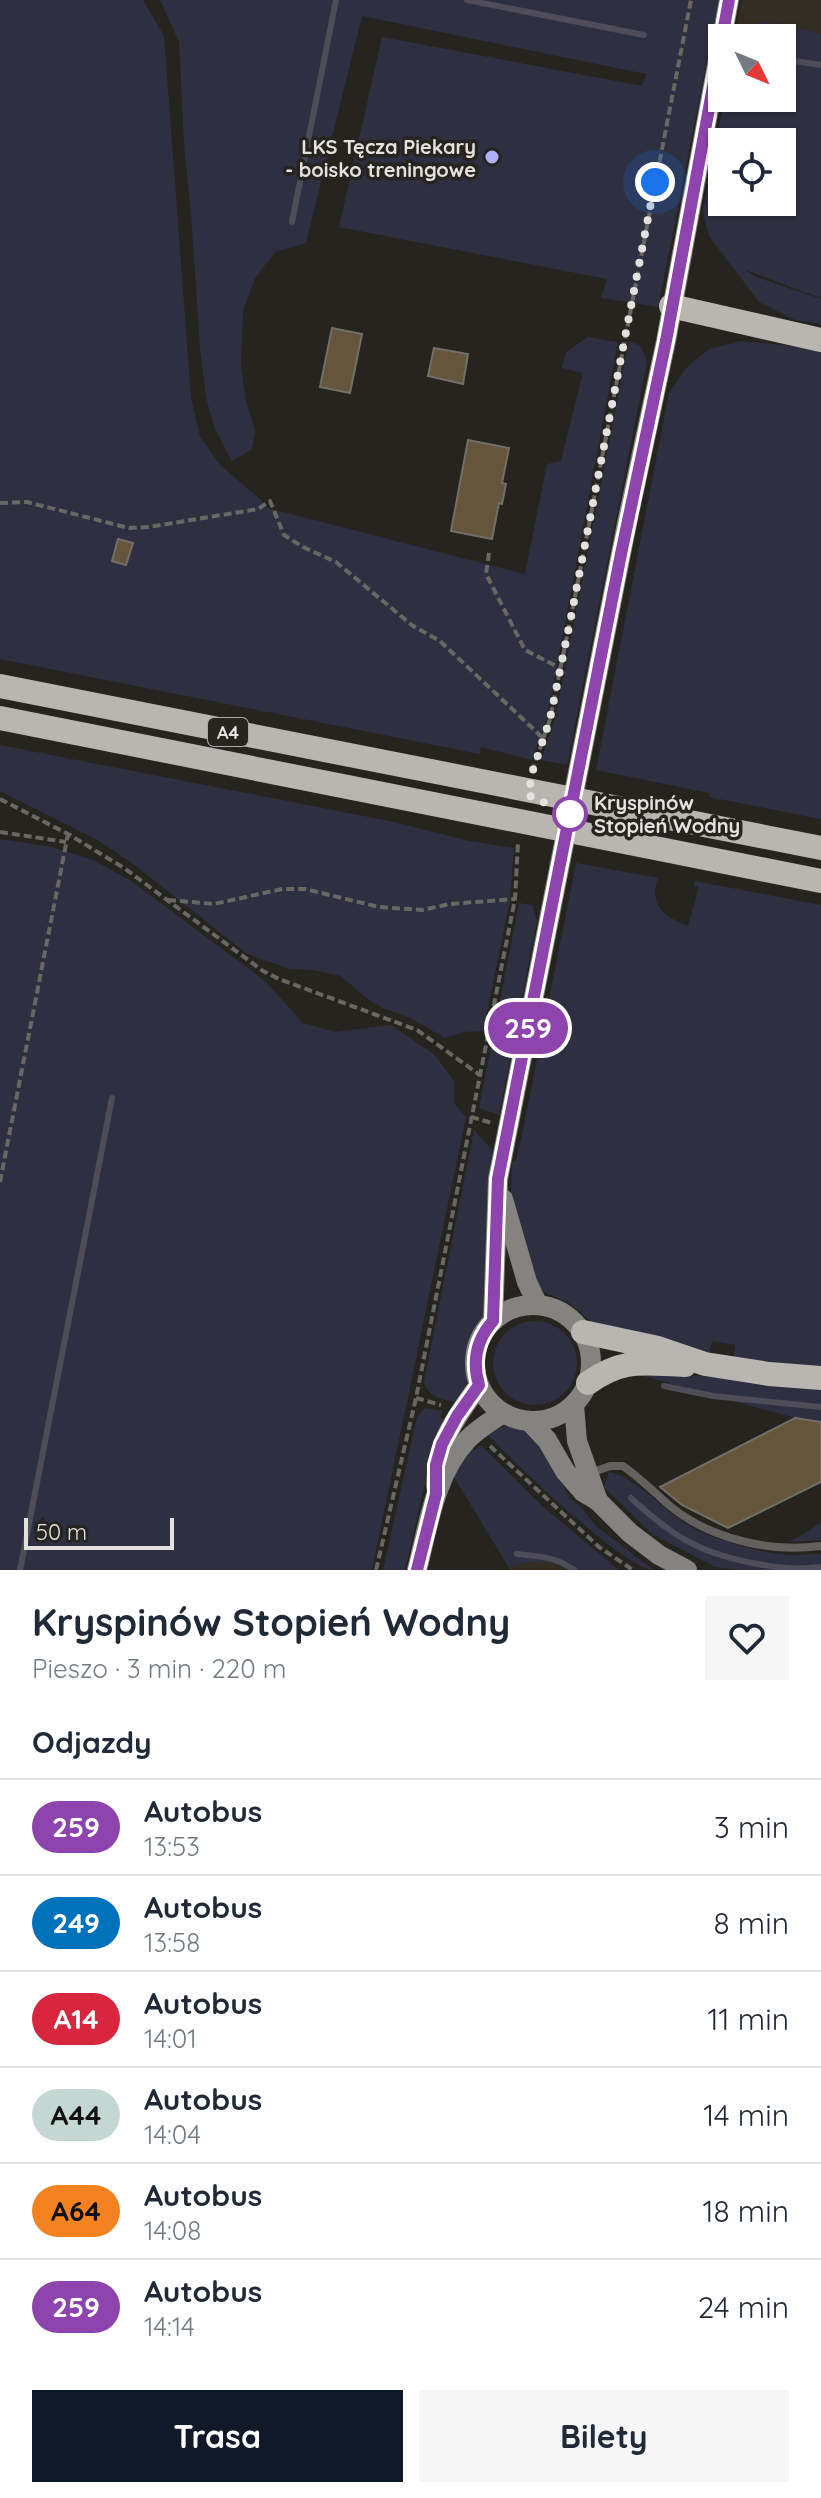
<!DOCTYPE html>
<html lang="pl">
<meta charset="utf-8">
<style>
body{margin:0;font-family:Quicksand,sans-serif;background:#f6f6f7;color:#1f2937;height:100vh;display:flex;flex-direction:column;font-size:30px;white-space:nowrap}
*{box-sizing:border-box;margin:0}
p{font-size:26px;color:#747a83}
.icon{flex:none;width:44px;height:44px;fill:none;stroke:currentColor;stroke-width:2;stroke-linecap:round;stroke-linejoin:round}
.map{position:relative;height:1570px;overflow:hidden}
.panel{display:flex;flex-direction:column;background:#fff;flex:1}
.panel>*{flex:none}
.badge{padding:0 16px;border-radius:26px;font-size:28px;line-height:52px}
.needle{width:52px;rotate:133deg}
.buttons{position:absolute;left:708px;top:24px;display:grid;gap:16px}
.buttons a{display:grid;place-items:center;width:88px;height:88px;border-radius:0px;background:#fff;box-shadow:0 2px 6px #0004;font-size:40px}
.scale{position:absolute;left:24px;bottom:20px;width:150px;box-sizing:border-box;padding-left:8px;border:4px solid #e4e2df;border-top:0;font-size:22px;line-height:28px;white-space:nowrap;color:#e4e2df;-webkit-text-stroke:6px #26241f;paint-order:stroke}
.you{position:absolute;width:40px;height:40px;margin:-20px;border:6px solid #fff;border-radius:50%;background:#1a73e8;box-shadow:0 0 0 12px #1a73e833}
.map>.badge{position:absolute;translate:-50% -50%;box-shadow:0 0 0 4px #fff}
h2{padding:0 32px;font-size:30px;line-height:72px}
.round{display:grid;place-items:center;flex:none;width:84px;height:84px;border-radius:0px;background:#f6f6f7}
.headline{display:flex;align-items:center;justify-content:space-between;height:136px;padding:0 32px}
h1{font-size:38px;font-weight:700;line-height:60px}
.primary-button{display:flex;gap:16px;margin-top:auto;padding:16px 32px}
.primary-button a{flex:1;height:92px;border-radius:0px;background:#111827;color:#fff;font-size:32px;font-weight:700;line-height:92px;text-align:center}
.primary-button a+a{background:#f6f6f7;color:#1f2937}
ul{padding:0;list-style:none}
li{display:flex;align-items:center;gap:24px;height:96px;padding:0 32px;border-top:2px solid #e0e1e3}
li div{flex:1}
li b{display:block;font-size:30px}
li em{font-style:normal}
li .badge{min-width:88px;font-weight:700;text-align:center}
.map>svg:first-child{display:block}
.built{fill:#332d24}
.green{fill:#2f2f42;fill-rule:evenodd}
.lines{fill:none;stroke-linecap:round;stroke-linejoin:round}
.stream{stroke:#4e4c59;stroke-width:6}
.building{fill:#64553b;stroke:#726f69;stroke-width:2}
.path{stroke:#696763;stroke-width:4;stroke-dasharray:8 4;stroke-linecap:butt}
.lane{stroke:#62615e;stroke-width:8}
.secondary{stroke:#85837f;stroke-width:20}
.highway{stroke:#b9b5b0;stroke-width:24}
.line-casing{stroke:#fff;stroke-width:18}
.line{stroke:#8e44ad;stroke-width:12}
.walk{stroke:#e4e2df;stroke-width:8;stroke-dasharray:0 14.4}
.poi-dot{fill:#b0aefa;stroke:#26241f;stroke-width:3}
.stop-dot{fill:#fff;stroke:#8e44ad;stroke-width:4}
.labels{text-anchor:middle;dominant-baseline:central;stroke-width:7;stroke-linejoin:round;paint-order:stroke}
.shield{fill:#26241f;stroke:#aba9a5;stroke-width:2}
.shield-label{font-size:18px;font-weight:bold;fill:#e4e2df}
.poi-label{font-size:20px;font-weight:bold;fill:#e4e2df;stroke:#26241f;text-anchor:end}
.stop-label{font-size:20px;font-weight:bold;fill:#e4e2df;stroke:#26241f;text-anchor:start}
</style>
<div class="map">
<svg width="821" height="1570" viewBox="0 0 821 1570">
<rect width="100%" height="100%" fill="#26241f"/>
<g class="built">
<polygon points="742,0 821,0 821,34 784,24 760,22 735,35"/>
<polygon points="554,1561 569,1570 510,1570 509,1568 522,1563"/>
</g>
<g class="green">
<polygon points="0,0 143,0 164,36 191,397 200,437 220,465 262,501 267,508 525,574 547,464 561,461 583,373 562,368 566,352 588,337 618,342 547,718 532,760 481,747 480,754 0,659"/>
<polygon points="160,0 719,0 658,307 601,298 607,279 339,227 382,37 642,86 646,74 362,16 306,243 275,252 255,278 243,311 241,365 246,401 255,430 252,449 232,461 215,429 206,398 200,349 192,227 184,144 179,42"/>
<path d="M759 22 784 24 821 34V298L743 269 756 277 821 299V324L795 320 759 302 709 236 703 212 724 98H782V38H735V35ZM722 142H782V202H722Z"/>
<polygon points="629,341 641,346 647,362 567,765 541,760 555,719"/>
<polygon points="741,341 794,346 821,352 821,819 709,797 709,793 596,770 669,393 686,368 709,349"/>
<polygon points="0,745 389,821 469,841 514,848 510,901 483,1031 463,1032 445,1038 408,1017 383,1008 369,1000 341,976 312,970 290,969 247,954 136,866 96,839 0,791"/>
<polygon points="0,839 52,847 93,860 130,880 265,981 303,1023 335,1032 391,1025 435,1055 454,1081 454,1103 466,1117 372,1570 0,1570"/>
<path d="M576 863 658 878C648 905 665 917 688 926L699 887 694 885 695 881 821 905V1368L734 1359 735 1345 712 1341 708 1355 595 1325 569 1303 544 1292 533 1279 511 1198 512 1162 516 1160 522 1135Z"/>
<polygon points="519,903 532,905 537,921 499,1115 479,1108"/>
<path d="M474 1130 492 1150 488 1185V1311L476 1328 469 1344 466 1360 467 1377 465 1390 457 1402C443 1400 428 1397 424 1382Z"/>
<circle cx="535" cy="1363" r="42"/>
<polygon points="657,1374 716,1377 821,1390 821,1422 795,1418 640,1375"/>
<polygon points="425,1408 443,1411 440,1417 443,1419 435,1440 405,1570 383,1570 417,1417"/>
<path d="M504 1426 524 1431 534 1437 550 1460 570 1498 581 1507 597 1527 654 1570C625 1570 510 1459 486 1433Z"/>
<polygon points="481,1445 542,1506 619,1570 569,1570 554,1561 522,1563 509,1568 454,1477 461,1461 470,1447 474,1450"/>
<path d="M609 1472C636 1477 661 1508 685 1523 707 1538 751 1550 778 1554 792 1556 807 1554 821 1554V1570H738L715 1567 652 1534 604 1487Z"/>
<polygon points="821,1523 821,1540 790,1542"/>
</g>
<g class="lines">
<g class="stream">
<polyline points="467,0 644,35"/>
<polyline points="782,59 821,65"/>
<polyline points="292,222 336,0"/>
<polyline points="664,1386 713,1396 821,1407"/>
<path d="M631 1498C673 1537 701 1554 758 1564 778 1568 801 1570 821 1567"/>
<path d="M517 1554C538 1556 557 1557 574 1570"/>
<polyline points="20,1570 112,1098"/>
</g>
</g>
<g class="building">
<polygon points="332,328 362,334 350,393 320,387"/>
<polygon points="434,348 468,354 463,384 428,376"/>
<polygon points="468,440 509,448 502,483 506,484 502,504 499,503 492,539 451,531"/>
<polygon points="118,539 133,543 126,565 112,561"/>
<polygon points="795,1418 821,1422 821,1482 728,1528 682,1505 660,1487"/>
</g>
<g class="lines">
<g class="path">
<polyline points="0,503 27,502 129,528 149,527 258,509 270,501 284,535 303,547 336,562 413,626 440,641 544,739"/>
<polyline points="489,553 486,574 525,650 560,668"/>
<polyline points="532,772 550,719 571,617 691,0"/>
<polyline points="0,799 68,834 124,868 263,971 279,979 417,1030 480,1075"/>
<polyline points="0,832 66,842"/>
<polyline points="168,900 214,904 282,889 305,889 379,907 422,910 450,904 515,899"/>
<polyline points="471,1117 492,1123"/>
<polyline points="0,1182 68,834"/>
<polyline points="416,1398 441,1405"/>
<polyline points="490,1446 599,1547 633,1570"/>
<polyline points="376,1570 416,1398 515,899 518,843"/>
</g>
<path class="lane" d="M588 1474 610 1466H623C640 1478 654 1492 670 1506 710 1539 771 1553 821 1546"/>
<g class="secondary">
<polyline points="503,1199 527,1282 538,1305"/>
<circle cx="533" cy="1363" r="58"/>
<polyline points="493,1321 498,1179 627,523 666,341 729,0"/>
<polyline points="574,1405 577,1441 598,1501"/>
<polyline points="529,1421 547,1440 565,1471 583,1492 598,1501 630,1533 659,1555 687,1570"/>
<path d="M436 1486C437 1442 454 1420 479 1385"/>
<path d="M417 1570C428 1526 435 1474 467 1440 477 1429 491 1421 503 1413"/>
</g>
<g class="highway">
<polyline points="671,306 821,340"/>
<polyline points="0,686 821,848"/>
<polyline points="0,718 821,881"/>
<polyline points="583,1332 658,1348 705,1364 769,1374 821,1378"/>
<path d="M588 1383C624 1357 644 1364 685 1365"/>
</g>
</g>
<g class="lines">
<defs>
<path id="line" d="M417 1570 436 1494V1465L442 1444 457 1416 479 1385C472 1361 476 1340 493 1321L498 1179 621 554 666 341 729 0"/>
</defs>
<use href="#line" class="line-casing"/>
<use href="#line" class="line"/>
<polyline class="walk" points="570,814 528,795 533,770 550,719 571,617 655,182"/>
</g>
<circle class="poi-dot" cx="492" cy="157" r="8"/>
<circle class="stop-dot" cx="570" cy="814" r="16"/>
<g class="labels">
<rect class="shield" x="208" y="718" width="40" height="28" rx="6"/>
<g class="shield-label">
<text x="228" y="732">A4</text>
</g>
<g class="poi-label">
<text x="476" y="146">LKS Tęcza Piekary<tspan x="476" dy="23">- boisko treningowe</tspan></text>
</g>
<g class="stop-label">
<text x="594" y="802">Kryspinów<tspan x="594" dy="23">Stopień Wodny</tspan></text>
</g>
</g>
</svg>
<div class="buttons">
<a><svg class="needle" viewBox="-14 -14 28 28"><path d="M0-13l5 13h-10z" fill="#e53935"/><path d="M0 13l5-13h-10z" fill="#747a83"/></svg></a>
<a><svg class="icon" aria-label="locate" viewBox="0 0 24 24"><circle cx="12" cy="12" r="6"/><path d="M12 2v4M12 18v4M2 12h4M18 12h4"/></svg></a>
</div>
<div class="scale">50 m</div>
<div class="you" style="left:655px;top:182px"></div>
<b class="badge" style="left:528px;top:1028px;background:#8e44ad;color:#fff">259</b>
</div>
<section class="panel">
<div class="headline"><div><h1>Kryspinów Stopień Wodny</h1><p>Pieszo · 3 min · 220 m</p></div><a class="round"><svg class="icon" aria-label="heart" viewBox="0 0 24 24"><path d="M12 20l-8-8c-3-5 5-10 8-4 3-6 11-1 8 4z"/></svg></a></div>
<h2>Odjazdy</h2>
<ul>
<li><span class="badge" style="background:#8e44ad;color:#fff">259</span><div><b>Autobus</b><p>13:53</p></div><em>3 min</em></li>
<li><span class="badge" style="background:#0072bc;color:#fff">249</span><div><b>Autobus</b><p>13:58</p></div><em>8 min</em></li>
<li><span class="badge" style="background:#d7263d;color:#fff">A14</span><div><b>Autobus</b><p>14:01</p></div><em>11 min</em></li>
<li><span class="badge" style="background:#c5d7d2;color:#111">A44</span><div><b>Autobus</b><p>14:04</p></div><em>14 min</em></li>
<li><span class="badge" style="background:#f58220;color:#111">A64</span><div><b>Autobus</b><p>14:08</p></div><em>18 min</em></li>
<li><span class="badge" style="background:#8e44ad;color:#fff">259</span><div><b>Autobus</b><p>14:14</p></div><em>24 min</em></li>
</ul>
<div class="primary-button"><a>Trasa</a><a>Bilety</a></div>
</section>
